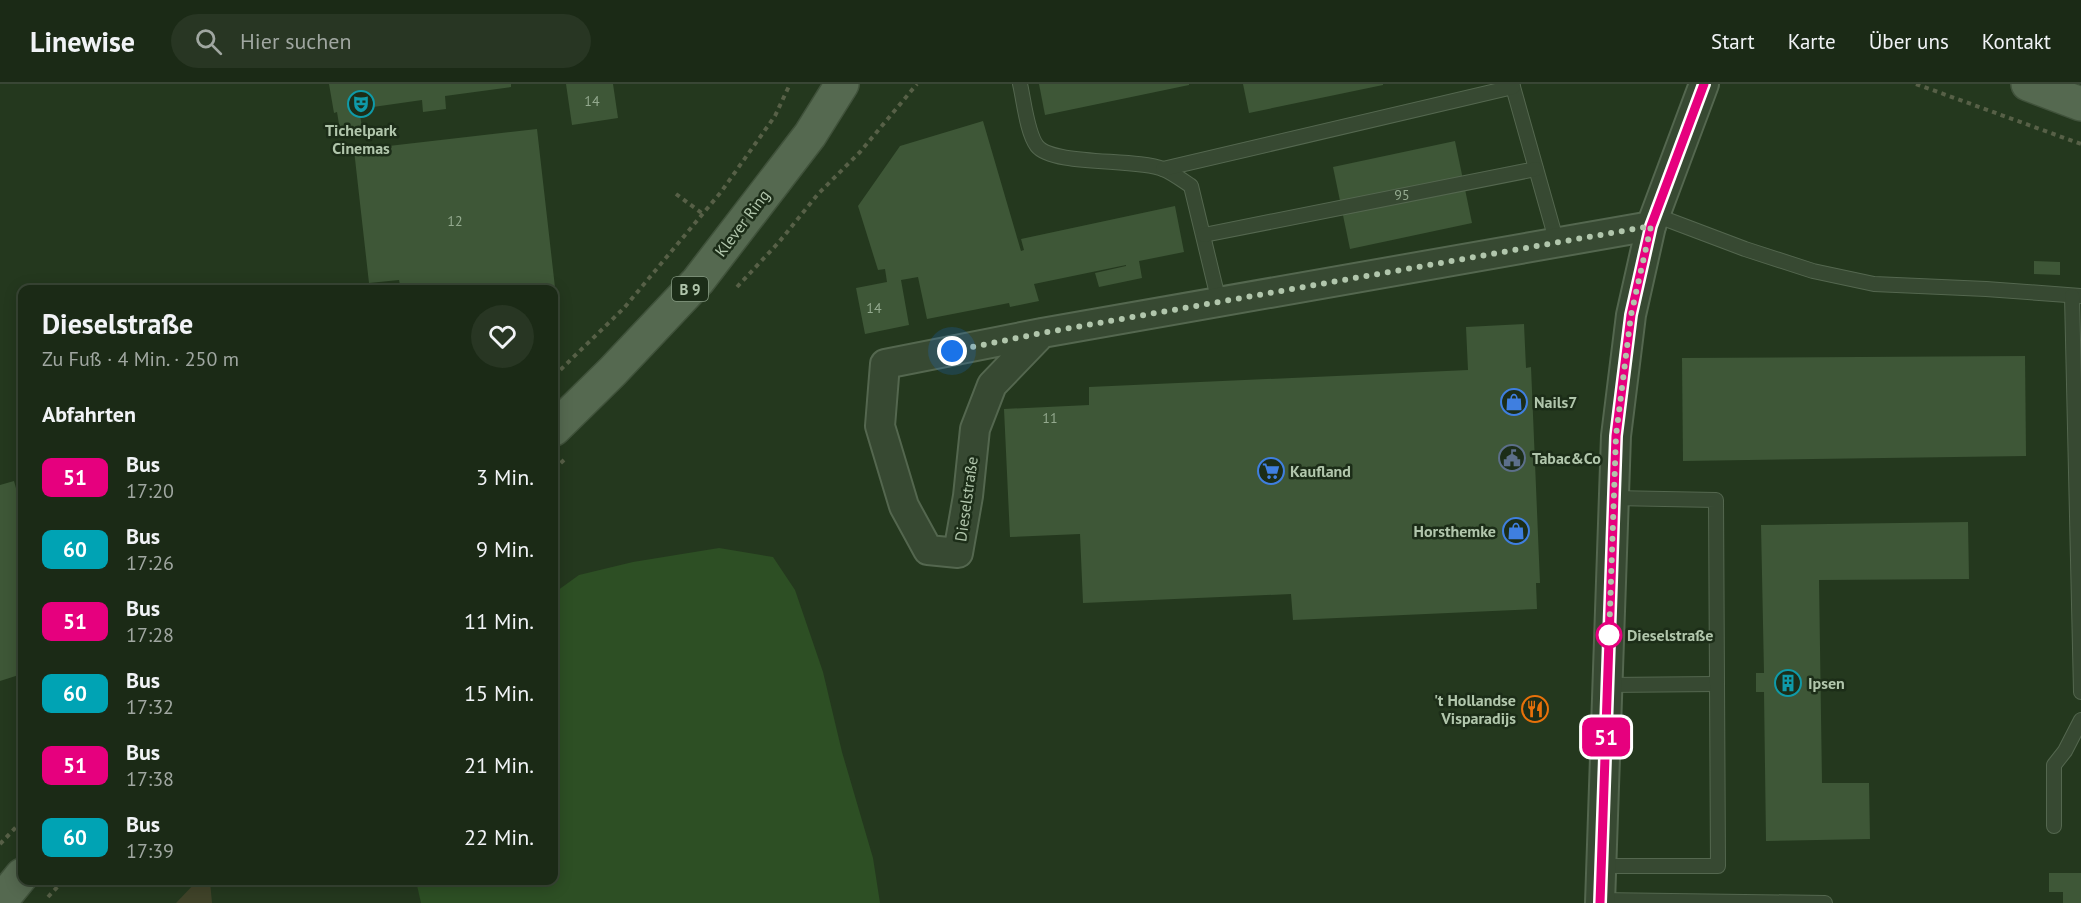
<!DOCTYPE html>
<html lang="de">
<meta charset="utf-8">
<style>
body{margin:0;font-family:"PT Sans",sans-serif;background:#283623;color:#f1f3f6;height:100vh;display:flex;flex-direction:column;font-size:22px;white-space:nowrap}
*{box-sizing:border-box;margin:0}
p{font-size:20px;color:#a0a7a1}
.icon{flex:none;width:33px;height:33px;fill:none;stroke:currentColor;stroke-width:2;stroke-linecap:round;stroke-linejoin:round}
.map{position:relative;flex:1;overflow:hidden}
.panel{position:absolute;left:18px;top:201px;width:540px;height:600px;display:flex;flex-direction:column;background:#1b2a16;border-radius:12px;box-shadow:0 3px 15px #0003,0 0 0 2px #394635}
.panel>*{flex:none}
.badge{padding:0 12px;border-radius:9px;font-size:21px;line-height:39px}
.you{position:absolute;width:30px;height:30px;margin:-15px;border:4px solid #fff;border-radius:50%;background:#1a73e8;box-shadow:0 0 0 9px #1a73e833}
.map>.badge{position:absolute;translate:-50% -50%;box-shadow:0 0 0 3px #fff}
h2{padding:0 24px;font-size:22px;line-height:54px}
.round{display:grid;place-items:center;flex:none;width:63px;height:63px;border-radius:32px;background:#283623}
.headline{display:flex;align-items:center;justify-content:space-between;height:102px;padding:0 24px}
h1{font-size:28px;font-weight:800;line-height:45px}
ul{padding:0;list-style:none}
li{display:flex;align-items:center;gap:18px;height:72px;padding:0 24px}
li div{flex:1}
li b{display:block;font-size:22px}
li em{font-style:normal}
li .badge{min-width:66px;font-weight:700;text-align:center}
header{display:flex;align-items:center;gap:36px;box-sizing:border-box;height:84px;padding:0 30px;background:#1b2a16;border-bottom:2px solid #394635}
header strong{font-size:28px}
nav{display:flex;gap:33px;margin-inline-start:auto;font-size:21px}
.search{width:420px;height:54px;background:#283623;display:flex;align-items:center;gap:15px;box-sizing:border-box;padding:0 21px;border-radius:33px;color:#a0a7a1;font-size:22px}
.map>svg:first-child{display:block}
.green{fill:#404329}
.water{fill:#2d4f24}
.building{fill:#3e5737}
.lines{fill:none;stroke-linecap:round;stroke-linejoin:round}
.service-casing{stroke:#54674f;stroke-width:16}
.minor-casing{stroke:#54674f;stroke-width:32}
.primary-casing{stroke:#40523b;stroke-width:36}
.path{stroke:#576047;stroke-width:4;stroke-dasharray:4.5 4.5;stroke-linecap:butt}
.service{stroke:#374932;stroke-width:14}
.minor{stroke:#374932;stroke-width:28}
.primary{stroke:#556950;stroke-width:33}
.line-casing{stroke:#fff;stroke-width:14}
.line{stroke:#e6007e;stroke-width:9}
.walk{stroke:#b1c6ac;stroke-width:6;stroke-dasharray:0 10.8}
.stop-dot{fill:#fff;stroke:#e6007e;stroke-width:3}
.labels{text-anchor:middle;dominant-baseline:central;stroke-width:5;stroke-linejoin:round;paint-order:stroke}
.number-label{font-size:14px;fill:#94aa8f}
.shield{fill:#1c2d18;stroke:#849880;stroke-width:1.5}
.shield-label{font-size:15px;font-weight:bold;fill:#b1c6ac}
.poi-label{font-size:16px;font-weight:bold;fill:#b1c6ac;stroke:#1c2d18;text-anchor:start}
.street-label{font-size:16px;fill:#b1c6ac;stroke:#1c2d18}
.stop-label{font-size:16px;font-weight:bold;fill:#b1c6ac;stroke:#1c2d18;text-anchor:start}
</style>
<header>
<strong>Linewise</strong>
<div class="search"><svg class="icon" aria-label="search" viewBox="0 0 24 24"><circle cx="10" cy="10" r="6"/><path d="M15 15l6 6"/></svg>Hier suchen</div>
<nav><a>Start</a><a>Karte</a><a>Über uns</a><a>Kontakt</a></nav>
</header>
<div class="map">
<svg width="2081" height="819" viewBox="0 0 2081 819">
<rect width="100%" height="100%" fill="#24381e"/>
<polygon class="green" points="197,797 210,797 212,819 176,819"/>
<polygon class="water" points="719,464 773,473 795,506 823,588 842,668 873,774 880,819 421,819 416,797 554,796 554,509 579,491 633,478"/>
<g class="building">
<polygon points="329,0 511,0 511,3 445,12 446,25 423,28 422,16 359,25 362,43 340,46 337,28 334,29"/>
<polygon points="566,0 613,0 618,34 572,41"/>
<polygon points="1039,0 1189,0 1189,1 1045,31"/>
<polygon points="1243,0 1383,0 1383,1 1249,29"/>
<polygon points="983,37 1021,167 1024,166 1021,155 1175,122 1184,168 1139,177 1142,194 1099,203 1095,189 1126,182 1126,181 1034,200 1039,217 1010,223 1009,219 927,235 918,193 901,196 909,241 865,250 856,204 887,198 885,185 878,186 858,122 900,62"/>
<polygon points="537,45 557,221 554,222 554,206 401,206 399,196 369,199 354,66"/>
<polygon points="1455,57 1472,139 1350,165 1333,83"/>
<polygon points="2034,177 2060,178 2060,191 2034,190"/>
<polygon points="1524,240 1526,284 1531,283 1540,499 1536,499 1537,525 1293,536 1291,510 1083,519 1080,450 1010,453 1004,325 1089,321 1089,303 1468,286 1466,243"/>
<polygon points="2025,272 2026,372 1683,377 1682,274"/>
<polygon points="14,397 22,426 22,590 0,597 0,401"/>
<polygon points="1968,438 1969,495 1819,496 1822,699 1869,699 1870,755 1766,757 1764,608 1756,608 1756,589 1764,589 1761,441"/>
<polygon points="2049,789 2081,789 2081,819 2063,819 2063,808 2049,808"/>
</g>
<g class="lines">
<defs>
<g id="service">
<path d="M1020 0C1024 17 1027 49 1037 62 1053 82 1136 74 1163 85 1173 89 1182 96 1191 102L1219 218"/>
<polyline points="1511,0 1513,3 1557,159"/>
<polyline points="1163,85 1513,3"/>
<polyline points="1655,131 1745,165 1813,187 1874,200 1986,205 2081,212"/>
<polyline points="1204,151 1536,85"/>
<polyline points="2072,212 2081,608"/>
<polyline points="1607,601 1717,600"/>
<polyline points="2054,742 2054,681 2065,667 2081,636"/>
<polyline points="1602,782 1718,782 1716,416 1613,414"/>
<polyline points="1600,816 1825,819"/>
</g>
<g id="minor">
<polyline points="1042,249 992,301 975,345 968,412 958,469 928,466 904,422 880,342 885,280 1042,249 1651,142"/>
<polyline points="1600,819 1616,352 1631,231 1651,142 1704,0"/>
</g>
<g id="primary">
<polyline points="2028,0 2081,20"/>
<polyline points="554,345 612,288 698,197 810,51 842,0"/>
<polyline points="0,818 22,791"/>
</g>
</defs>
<use href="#service" class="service-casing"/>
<use href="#minor" class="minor-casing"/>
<use href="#primary" class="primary-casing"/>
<g class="path">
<polyline points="1916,0 2081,60"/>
<polyline points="676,110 703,130"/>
<polyline points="737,203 779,158 818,110 860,68 917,0"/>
<polyline points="554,292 624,224 721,108 775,32 790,0"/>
<polyline points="554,385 564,376"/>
<polyline points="0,760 22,737"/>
<polyline points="48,813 64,796"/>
</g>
<use href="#service" class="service"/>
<use href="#minor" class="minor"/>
<use href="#primary" class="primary"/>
</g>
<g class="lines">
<defs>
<polyline id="line" points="1600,819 1616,352 1631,231 1651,142 1704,0"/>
</defs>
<use href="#line" class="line-casing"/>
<use href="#line" class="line"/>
<polyline class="walk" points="952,267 1042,249 1651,142 1631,231 1616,352 1609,554 1609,551"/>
</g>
<defs>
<symbol id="theatre-ring" viewBox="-11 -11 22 22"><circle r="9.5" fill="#1c2d18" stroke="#0f9aa8" stroke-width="1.5"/><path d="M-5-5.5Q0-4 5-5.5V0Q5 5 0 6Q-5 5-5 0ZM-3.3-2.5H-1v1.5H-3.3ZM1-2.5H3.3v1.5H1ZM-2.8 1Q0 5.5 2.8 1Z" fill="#0f9aa8"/></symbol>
<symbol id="shop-ring" viewBox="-11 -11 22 22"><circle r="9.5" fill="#1c2d18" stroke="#3f7fe0" stroke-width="1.5"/><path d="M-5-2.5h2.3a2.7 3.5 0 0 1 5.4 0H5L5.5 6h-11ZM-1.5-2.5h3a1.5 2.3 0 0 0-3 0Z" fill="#3f7fe0"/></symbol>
<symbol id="civic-ring" viewBox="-11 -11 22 22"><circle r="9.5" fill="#1c2d18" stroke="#5c6f8a" stroke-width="1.5"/><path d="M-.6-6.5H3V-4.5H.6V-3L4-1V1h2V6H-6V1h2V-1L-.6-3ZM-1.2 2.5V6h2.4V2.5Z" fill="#5c6f8a"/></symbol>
<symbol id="supermarket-ring" viewBox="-11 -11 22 22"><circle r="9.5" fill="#1c2d18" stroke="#3f7fe0" stroke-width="1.5"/><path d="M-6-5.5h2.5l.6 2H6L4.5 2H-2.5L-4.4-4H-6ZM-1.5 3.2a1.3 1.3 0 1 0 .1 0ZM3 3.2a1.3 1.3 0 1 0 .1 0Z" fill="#3f7fe0"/></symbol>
<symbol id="building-ring" viewBox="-11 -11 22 22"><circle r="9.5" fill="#1c2d18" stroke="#0f9aa8" stroke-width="1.5"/><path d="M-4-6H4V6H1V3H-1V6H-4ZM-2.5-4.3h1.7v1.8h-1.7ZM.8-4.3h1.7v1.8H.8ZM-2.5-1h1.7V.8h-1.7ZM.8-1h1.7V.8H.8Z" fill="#0f9aa8"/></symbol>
<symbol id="restaurant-ring" viewBox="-11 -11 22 22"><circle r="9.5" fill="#1c2d18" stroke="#e8710a" stroke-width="1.5"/><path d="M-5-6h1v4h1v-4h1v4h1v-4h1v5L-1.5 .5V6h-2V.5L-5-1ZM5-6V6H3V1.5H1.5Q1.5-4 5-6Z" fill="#e8710a"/></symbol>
</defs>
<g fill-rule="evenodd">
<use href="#theatre-ring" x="346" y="5" width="30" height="30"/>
<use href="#shop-ring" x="1499" y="303" width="30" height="30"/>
<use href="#civic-ring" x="1497" y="359" width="30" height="30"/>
<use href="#supermarket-ring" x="1256" y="372" width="30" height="30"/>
<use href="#shop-ring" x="1501" y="432" width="30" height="30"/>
<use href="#building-ring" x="1773" y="584" width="30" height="30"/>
<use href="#restaurant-ring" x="1520" y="610" width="30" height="30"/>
</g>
<circle class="stop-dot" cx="1609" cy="551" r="12"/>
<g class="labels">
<g class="number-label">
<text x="592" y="17">14</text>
<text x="1402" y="111">95</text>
<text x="455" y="137">12</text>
<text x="874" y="224">14</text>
<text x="1050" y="334">11</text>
</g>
<rect class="shield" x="672" y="193" width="36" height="24" rx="4.5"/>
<g class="shield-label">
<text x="690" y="205">B 9</text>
</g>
<g class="poi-label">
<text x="361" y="46" text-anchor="middle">Tichelpark<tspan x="361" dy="18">Cinemas</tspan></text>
<text x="1534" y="318">Nails7</text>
<text x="1532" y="374">Tabac&amp;Co</text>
<text x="1290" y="387">Kaufland</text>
<text x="1496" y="447" text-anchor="end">Horsthemke</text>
<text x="1808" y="599">Ipsen</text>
<text x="1516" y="616" text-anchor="end">'t Hollandse<tspan x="1516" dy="18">Visparadijs</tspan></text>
</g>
<g class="street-label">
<text transform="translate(742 139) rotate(-53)">Klever Ring</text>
<text transform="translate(966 415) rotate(-82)">Dieselstraße</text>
</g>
<g class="stop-label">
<text x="1627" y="551">Dieselstraße</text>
</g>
</g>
</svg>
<div class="you" style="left:952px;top:267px"></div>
<b class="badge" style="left:1606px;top:653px;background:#e6007e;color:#fff">51</b>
<section class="panel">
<div class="headline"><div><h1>Dieselstraße</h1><p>Zu Fuß · 4 Min. · 250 m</p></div><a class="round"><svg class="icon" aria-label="heart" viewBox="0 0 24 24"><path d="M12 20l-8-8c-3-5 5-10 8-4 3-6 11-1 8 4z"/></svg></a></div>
<h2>Abfahrten</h2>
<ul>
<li><span class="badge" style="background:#e6007e;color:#fff">51</span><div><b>Bus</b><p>17:20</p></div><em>3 Min.</em></li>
<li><span class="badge" style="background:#00a3b4;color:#fff">60</span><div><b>Bus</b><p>17:26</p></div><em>9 Min.</em></li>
<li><span class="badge" style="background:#e6007e;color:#fff">51</span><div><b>Bus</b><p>17:28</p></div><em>11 Min.</em></li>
<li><span class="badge" style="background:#00a3b4;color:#fff">60</span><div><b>Bus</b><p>17:32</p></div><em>15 Min.</em></li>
<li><span class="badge" style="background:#e6007e;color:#fff">51</span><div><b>Bus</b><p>17:38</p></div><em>21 Min.</em></li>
<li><span class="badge" style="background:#00a3b4;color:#fff">60</span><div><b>Bus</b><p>17:39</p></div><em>22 Min.</em></li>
</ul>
</section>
</div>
